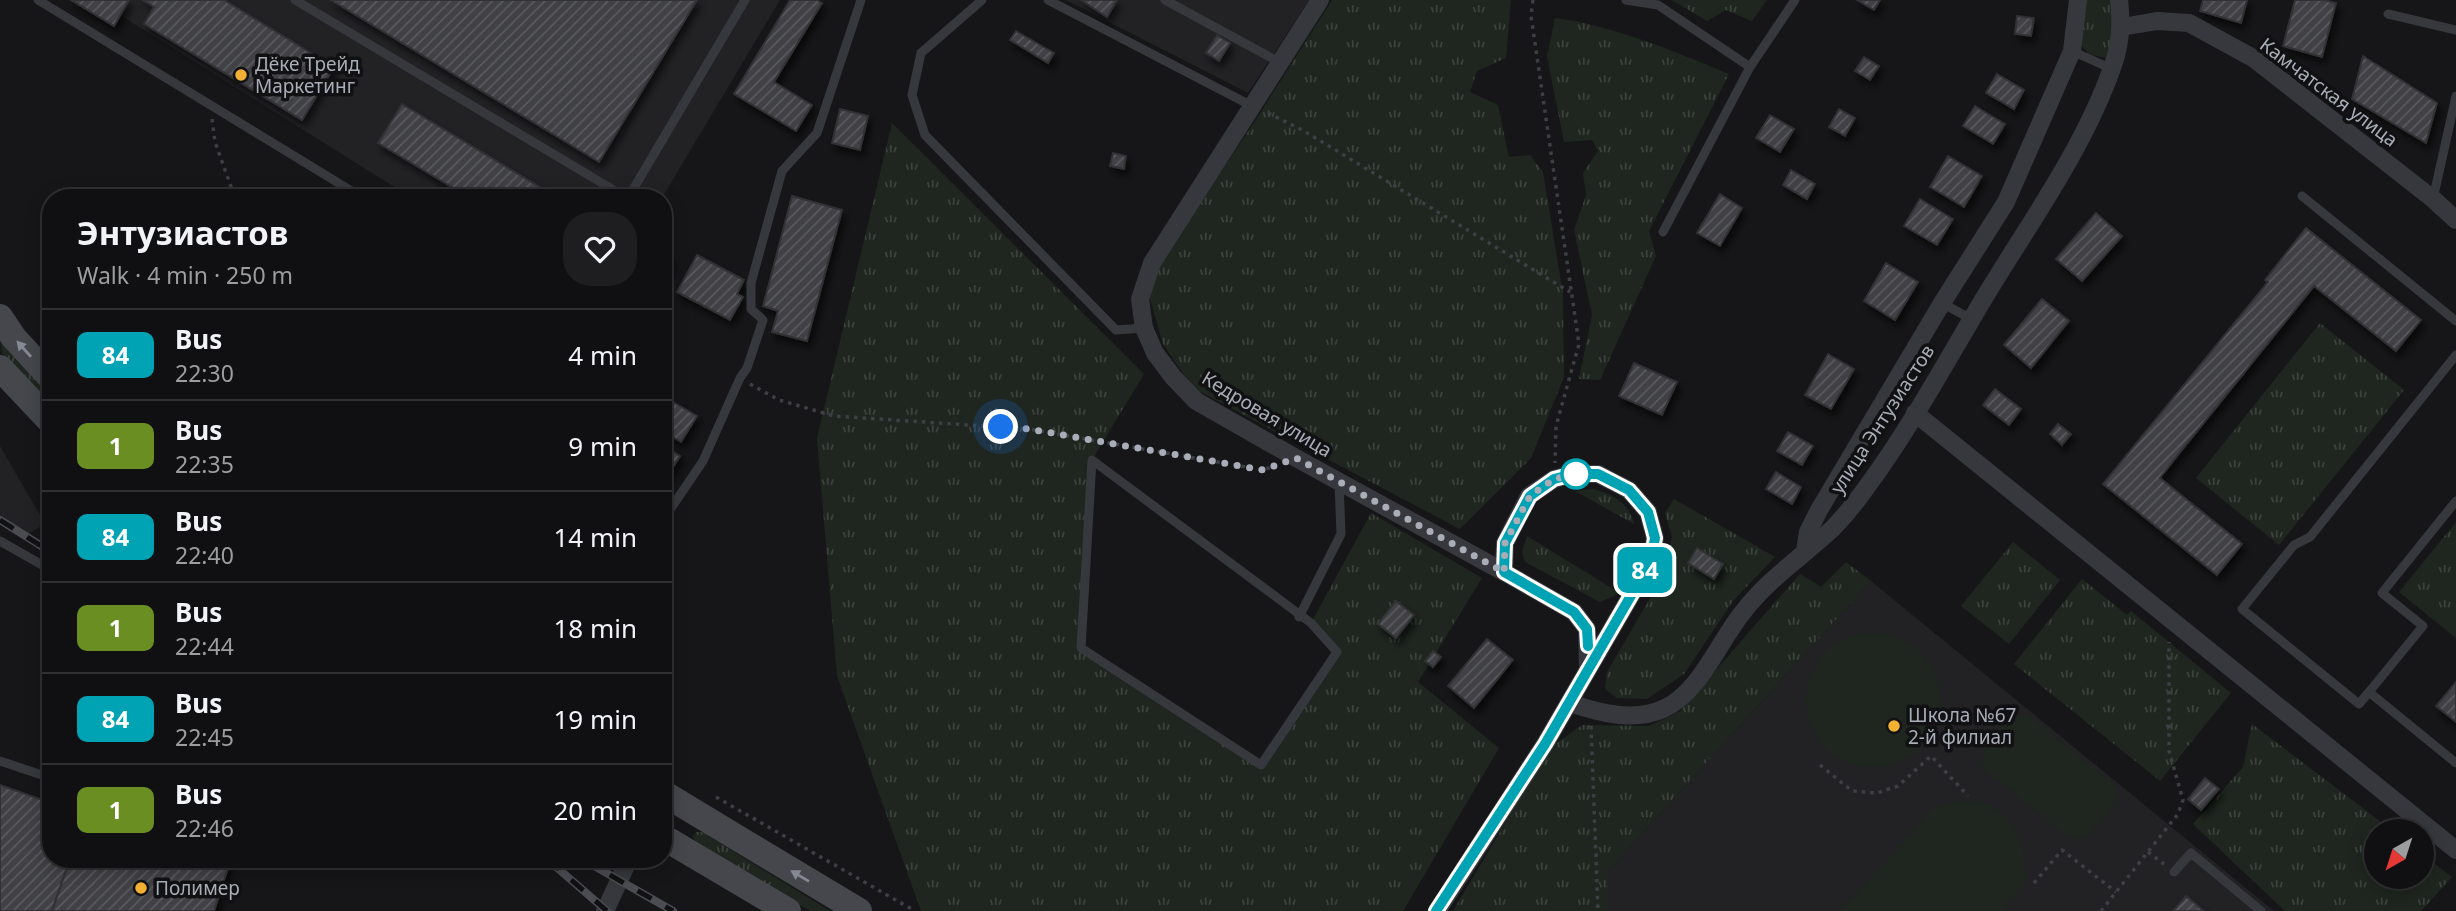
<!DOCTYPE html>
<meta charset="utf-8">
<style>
body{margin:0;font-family:"Noto Sans",sans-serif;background:#1e1e20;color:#f1f3f6;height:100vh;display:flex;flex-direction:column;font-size:26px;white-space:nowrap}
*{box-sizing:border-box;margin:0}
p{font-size:23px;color:#9c9d9f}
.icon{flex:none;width:38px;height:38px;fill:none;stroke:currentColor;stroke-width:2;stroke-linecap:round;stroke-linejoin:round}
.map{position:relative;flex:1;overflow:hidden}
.panel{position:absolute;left:42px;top:189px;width:630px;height:679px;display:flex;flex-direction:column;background:#101012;border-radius:28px;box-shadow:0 4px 18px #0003,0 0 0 2px #303032}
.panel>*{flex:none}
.badge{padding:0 14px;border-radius:10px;font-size:24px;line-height:46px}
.needle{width:46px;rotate:219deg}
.fabs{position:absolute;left:2364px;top:819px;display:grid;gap:14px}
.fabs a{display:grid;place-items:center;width:70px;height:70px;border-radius:50%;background:#101012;box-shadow:0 4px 18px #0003,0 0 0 2px #303032;font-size:35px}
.you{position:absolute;width:35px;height:35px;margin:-18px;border:5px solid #fff;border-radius:50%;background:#1a73e8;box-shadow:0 0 0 10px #1a73e833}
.map>.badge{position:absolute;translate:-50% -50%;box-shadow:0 0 0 4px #fff}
.round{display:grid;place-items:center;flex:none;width:74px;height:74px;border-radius:28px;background:#1e1e20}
.headline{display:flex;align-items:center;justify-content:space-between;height:119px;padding:0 35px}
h1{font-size:33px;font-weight:700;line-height:52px}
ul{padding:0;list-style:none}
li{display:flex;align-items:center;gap:21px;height:91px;padding:0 35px;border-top:2px solid #303032}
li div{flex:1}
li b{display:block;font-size:26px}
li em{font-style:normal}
li .badge{min-width:77px;font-weight:700;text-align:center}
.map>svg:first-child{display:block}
.built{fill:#222225}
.grass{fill:url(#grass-tufts)}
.pitch{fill:#1e261f}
.building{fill:url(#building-hatch);stroke:#303034;stroke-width:2;filter:url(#shadow)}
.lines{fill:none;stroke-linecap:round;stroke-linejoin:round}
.path{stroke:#3d3f44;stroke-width:3.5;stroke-dasharray:3.5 5;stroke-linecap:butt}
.lane{stroke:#37383d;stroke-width:9}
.street{stroke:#37383d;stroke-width:18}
.secondary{stroke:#45474d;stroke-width:26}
.rail-casing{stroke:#4a4c52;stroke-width:8}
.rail{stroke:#111113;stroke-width:5;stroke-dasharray:16;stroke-linecap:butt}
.oneway{fill:#858993}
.line-casing{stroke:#fff;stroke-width:16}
.line{stroke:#00a3b4;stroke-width:10}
.walk{stroke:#a8adb8;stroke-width:7;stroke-dasharray:0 12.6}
.poi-dot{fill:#f2b134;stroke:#111113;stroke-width:2.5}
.stop-dot{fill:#fff;stroke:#00a3b4;stroke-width:3.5}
.labels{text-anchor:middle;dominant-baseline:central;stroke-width:7;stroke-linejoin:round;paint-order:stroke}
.poi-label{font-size:19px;fill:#a8adb8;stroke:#111113;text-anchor:start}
.street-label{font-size:19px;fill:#a8adb8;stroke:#111113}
</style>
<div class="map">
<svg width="2456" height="911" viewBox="0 0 2456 911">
<defs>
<pattern id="grass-tufts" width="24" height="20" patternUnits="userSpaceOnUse" patternTransform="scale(1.75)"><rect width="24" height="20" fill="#1e261f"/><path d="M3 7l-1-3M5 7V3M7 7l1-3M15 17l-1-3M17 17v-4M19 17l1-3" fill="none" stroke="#3c433d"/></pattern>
<pattern id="building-hatch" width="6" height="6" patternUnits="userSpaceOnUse" patternTransform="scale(1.75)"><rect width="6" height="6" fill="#404145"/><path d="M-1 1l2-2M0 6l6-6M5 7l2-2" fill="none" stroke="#595a5e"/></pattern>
<filter id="shadow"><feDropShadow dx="3.5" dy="6" stdDeviation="3.5" flood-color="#0009"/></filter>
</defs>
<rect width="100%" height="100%" fill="#161618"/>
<g class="built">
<polygon points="96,0 780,0 662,198 412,198"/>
<polygon points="1066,0 1309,0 1248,93"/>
<polygon points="0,446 45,524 21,538 0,524"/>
<polygon points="1871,581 2274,911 1608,911 1608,871"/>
</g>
<g class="grass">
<polygon points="1332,0 1511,0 1506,58 1477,71 1470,92 1498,105 1509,157 1530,155 1543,172 1563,294 1564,377 1531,458 1460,529 1193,388 1163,344 1149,295 1162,260 1257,118"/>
<polygon points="1672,0 1767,0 1752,21 1726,10 1707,21"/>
<polygon points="2084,0 2111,0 2113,18 2110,59 2089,54 2079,43"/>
<path d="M1555 18C1615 26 1673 51 1729 74L1649 231 1656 256 1600 380 1579 379 1592 315 1574 230 1586 195 1583 173 1598 151 1592 140 1564 142 1547 56Z"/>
<polygon points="892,123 1144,374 1092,460 1081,648 1261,765 1337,652 1311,623 1371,513 1482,578 1418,682 1499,748 1403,911 921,911 837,676 817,438"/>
<polygon points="2320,323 2404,390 2279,545 2196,478"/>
<polygon points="0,341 51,396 51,406 2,353"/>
<path d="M1592 489C1612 493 1629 503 1634 524L1575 491Z"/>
<polygon points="1674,499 1775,557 1733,601 1684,674 1647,699 1617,698 1605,689 1607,672 1663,576 1672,537 1665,513"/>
<polygon points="2456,522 2456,638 2399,592"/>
<polygon points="1527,536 1618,592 1614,596 1600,602 1525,562 1522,552"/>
<polygon points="2013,542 2060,580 2009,644 1961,606"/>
<polygon points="1846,562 1871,581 1608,871 1608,911 1453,911 1550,748 1582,725 1649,726 1680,711 1800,574 1821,587"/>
<polygon points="2082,579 2127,615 2131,611 2231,693 2160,781 2014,664"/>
<polygon points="2252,724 2393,831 2376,831 2376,877 2422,877 2422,854 2452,877 2421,911 2285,911 2193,824 2243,767"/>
<polygon points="696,832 702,832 830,911 810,911 696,842 693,837"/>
</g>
<g class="pitch">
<circle cx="1873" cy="700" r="67"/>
<path d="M2019 715 2029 716 2113 784 2117 794 2115 803 2089 835 2081 839 2069 837 1987 772 1981 763C1984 747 2004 721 2019 715Z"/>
<path d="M1956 802C1963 802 1971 801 1979 803 2016 809 2026 850 2026 882L2001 911H1841L1935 807Z"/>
</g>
<g class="building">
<polygon points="71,0 129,0 114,26"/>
<polygon points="143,0 224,0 334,67 302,120 144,24 154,7"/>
<polygon points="331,0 697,0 599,162"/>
<polygon points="790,0 817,0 822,3 774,82 812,105 796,131 734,94"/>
<polygon points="1081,0 1117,0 1107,17"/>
<polygon points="1857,0 1880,0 1874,10"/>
<polygon points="2203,0 2247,0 2241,23 2200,11"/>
<polygon points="2295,0 2324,0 2336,3 2322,57 2283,46"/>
<polygon points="2017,16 2034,18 2031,36 2015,34"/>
<polygon points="1016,31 1054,53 1048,63 1010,40"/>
<polygon points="1217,35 1230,43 1219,61 1206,53"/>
<polygon points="2363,56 2437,103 2426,143 2352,99"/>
<polygon points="1864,57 1879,66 1870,80 1855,71"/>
<polygon points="1997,74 2024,90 2014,109 1986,93"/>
<polygon points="402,104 558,198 470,198 378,143"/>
<polygon points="1975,106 2005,124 1993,144 1963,126"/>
<polygon points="840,109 868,116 860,150 832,143"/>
<polygon points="1839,109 1855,118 1845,136 1829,127"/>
<polygon points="1770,115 1794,129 1780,152 1756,138"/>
<polygon points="1113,153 1126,156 1124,169 1110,166"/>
<polygon points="1948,156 1982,176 1964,207 1930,187"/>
<polygon points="1791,170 1815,184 1807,199 1783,185"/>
<polygon points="1720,194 1742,208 1720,246 1697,233"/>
<polygon points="792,196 842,210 807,341 772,332 778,311 763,306"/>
<polygon points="1920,199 1953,219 1937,245 1904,226"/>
<polygon points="2096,213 2122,236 2082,281 2056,259"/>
<polygon points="2306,228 2421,320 2396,351 2314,286 2181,451 2160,478 2242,544 2217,575 2103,484 2268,282 2265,280"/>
<polygon points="663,254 672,260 663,275"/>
<polygon points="697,255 744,280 737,294 743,297 730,320 677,292"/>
<polygon points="1886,263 1918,282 1895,320 1864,301"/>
<polygon points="2042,299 2069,321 2031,368 2004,345"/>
<polygon points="1828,354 1854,369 1831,409 1805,395"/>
<polygon points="1634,363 1677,382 1662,415 1619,396"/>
<polygon points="1995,389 2021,409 2009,425 1983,405"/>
<polygon points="663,396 697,416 681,442 663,431"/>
<polygon points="2058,424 2071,434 2062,445 2050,434"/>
<polygon points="1788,432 1813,446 1802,465 1777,451"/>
<polygon points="663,446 680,456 663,483"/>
<polygon points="1776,472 1801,487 1792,504 1766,489"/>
<polygon points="1697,548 1723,564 1714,579 1688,563"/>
<polygon points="1396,601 1414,615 1396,638 1378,624"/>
<polygon points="1487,639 1513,660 1474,708 1448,686"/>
<polygon points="1433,651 1441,657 1433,667 1425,661"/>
<polygon points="2456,682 2456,722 2436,706"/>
<polygon points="2205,778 2219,789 2201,810 2188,799"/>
<polygon points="0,785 51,803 51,859 70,859 52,911 0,911"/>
<polygon points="70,859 212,859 229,865 214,911 52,911"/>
<polygon points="2186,896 2204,911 2173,911"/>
</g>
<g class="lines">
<g class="path">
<polyline points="1533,0 1531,16 1579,344 1556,426 1555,463"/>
<polyline points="1268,113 1304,131 1570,292"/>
<polyline points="212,119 215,142 235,198"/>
<polyline points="750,384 779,400 834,416 1029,429 1263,470 1274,466"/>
<polyline points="1591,726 1598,911"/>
<polyline points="1820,765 1852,791 1877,793 1898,786 1931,756 1968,796"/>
<polyline points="663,767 673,773"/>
<polyline points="716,797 915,911"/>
<polyline points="2148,852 2164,864"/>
<polyline points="2034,883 2062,850 2116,892"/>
<polyline points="2101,911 2178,814 2183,800 2169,751 2169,642"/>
</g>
<g class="lane">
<polyline points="38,0 363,198"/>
<polyline points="295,0 627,198"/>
<polyline points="982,0 921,53 912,95 925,135 1116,330 1144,328"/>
<polyline points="1048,0 1252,106"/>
<polyline points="1165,0 1279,62"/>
<polyline points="1626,0 1658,5 1750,67 1663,232"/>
<polyline points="2388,14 2456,30"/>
<polyline points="2072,51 2112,69"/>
<polyline points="1750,67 1795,0"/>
<polyline points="2302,196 2456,321"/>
<polyline points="628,198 745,0"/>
<polyline points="2433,199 2456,96"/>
<polyline points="1942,303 1971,319"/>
<polyline points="2456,355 2310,537 2294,545 2242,609 2359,704 2369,692 2456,763"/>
<polygon points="1092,460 1311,623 1337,652 1261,765 1081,648"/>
<polyline points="663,520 703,461 740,378 747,368 763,320 751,309 751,283 782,171 817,133 861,0"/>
<polyline points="0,541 51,570"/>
<polyline points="1299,617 1341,534 1339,482"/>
<polyline points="2369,692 2423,626 2382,593 2456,501"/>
<polyline points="0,761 51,778"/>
<polyline points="2174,872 2191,853 2261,911"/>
</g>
<g class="street">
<polyline points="1320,0 1152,263 1140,299 1144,328 1155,353 1173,377 1196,401 1296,458 1504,572"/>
<polyline points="2122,27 2157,21 2189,23 2253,58 2433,199 2456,220"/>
<polyline points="1915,413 2456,850"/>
<polyline points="1805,551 1808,532 1819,510 1942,303 2006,202 2072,51 2078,0"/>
<path d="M1570 703C1599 713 1634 722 1663 709 1700 693 1719 641 1743 612 1768 579 1802 557 1832 529 1844 517 1856 502 1866 488 1912 426 1949 356 1989 290 2033 218 2084 147 2112 68 2121 45 2122 24 2119 0"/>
<polyline points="605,911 629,859"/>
<polyline points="1437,911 1545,744 1651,561 1655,538 1648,512 1629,490 1598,474 1573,474 1554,479 1529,496 1505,543 1504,572 1574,612 1587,629 1588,669"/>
</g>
<g class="secondary">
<polyline points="0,317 14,338 51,378"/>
<polyline points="0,368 51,422"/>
<polyline points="663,793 859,911"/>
<polyline points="663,837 788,911"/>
</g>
<defs>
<g id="rail">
<polyline points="0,520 51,552"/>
<polyline points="547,859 607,911"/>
<polyline points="582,859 673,911"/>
</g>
</defs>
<use href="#rail" class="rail-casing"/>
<use href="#rail" class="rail"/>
</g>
<defs><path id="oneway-solid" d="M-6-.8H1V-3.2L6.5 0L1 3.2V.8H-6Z" transform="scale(1.75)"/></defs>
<g class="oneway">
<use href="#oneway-solid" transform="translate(24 349) rotate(-132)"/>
<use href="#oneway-solid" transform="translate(800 876) rotate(-149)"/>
</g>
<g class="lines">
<defs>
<polyline id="line" points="1436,911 1545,744 1651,561 1655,538 1648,512 1629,490 1598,474 1573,474 1554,479 1530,496 1505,543 1504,572 1574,612 1587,629 1588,646"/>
</defs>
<use href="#line" class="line-casing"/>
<use href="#line" class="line"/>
<polyline class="walk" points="1001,427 1029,429 1263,470 1296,458 1504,572 1505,543 1530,496 1554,479 1576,474"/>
</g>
<g class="poi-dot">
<circle cx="241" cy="75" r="7"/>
<circle cx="1894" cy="726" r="7"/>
<circle cx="141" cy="888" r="7"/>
</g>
<circle class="stop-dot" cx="1576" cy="474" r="14"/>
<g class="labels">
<g class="poi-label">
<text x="255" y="64">Дёке Трейд<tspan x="255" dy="22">Маркетинг</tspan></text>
<text x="1908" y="715">Школа №67<tspan x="1908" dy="22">2-й филиал</tspan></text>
<text x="155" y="888">Полимер</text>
</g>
<g class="street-label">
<text transform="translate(2329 92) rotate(37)">Камчатская улица</text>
<text transform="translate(1267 414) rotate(31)">Кедровая улица</text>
<text transform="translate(1882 419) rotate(-57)">улица Энтузиастов</text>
</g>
</g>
</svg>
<div class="fabs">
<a><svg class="needle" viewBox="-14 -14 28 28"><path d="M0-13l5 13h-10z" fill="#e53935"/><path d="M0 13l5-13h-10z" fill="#9c9d9f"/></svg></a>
</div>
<div class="you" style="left:1001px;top:427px"></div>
<b class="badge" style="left:1645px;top:570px;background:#00a3b4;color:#fff">84</b>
<section class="panel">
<div class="headline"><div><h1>Энтузиастов</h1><p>Walk · 4 min · 250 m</p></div><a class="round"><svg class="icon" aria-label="heart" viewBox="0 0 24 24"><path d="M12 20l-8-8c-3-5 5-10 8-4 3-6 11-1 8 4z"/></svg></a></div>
<ul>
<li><span class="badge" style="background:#00a3b4;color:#fff">84</span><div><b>Bus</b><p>22:30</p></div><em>4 min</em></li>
<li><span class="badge" style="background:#6b8e23;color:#fff">1</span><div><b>Bus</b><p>22:35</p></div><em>9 min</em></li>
<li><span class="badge" style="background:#00a3b4;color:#fff">84</span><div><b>Bus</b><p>22:40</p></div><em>14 min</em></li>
<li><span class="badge" style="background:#6b8e23;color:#fff">1</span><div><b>Bus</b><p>22:44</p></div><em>18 min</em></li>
<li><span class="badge" style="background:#00a3b4;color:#fff">84</span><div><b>Bus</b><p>22:45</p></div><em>19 min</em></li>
<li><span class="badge" style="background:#6b8e23;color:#fff">1</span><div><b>Bus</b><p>22:46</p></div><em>20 min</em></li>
</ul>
</section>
</div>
